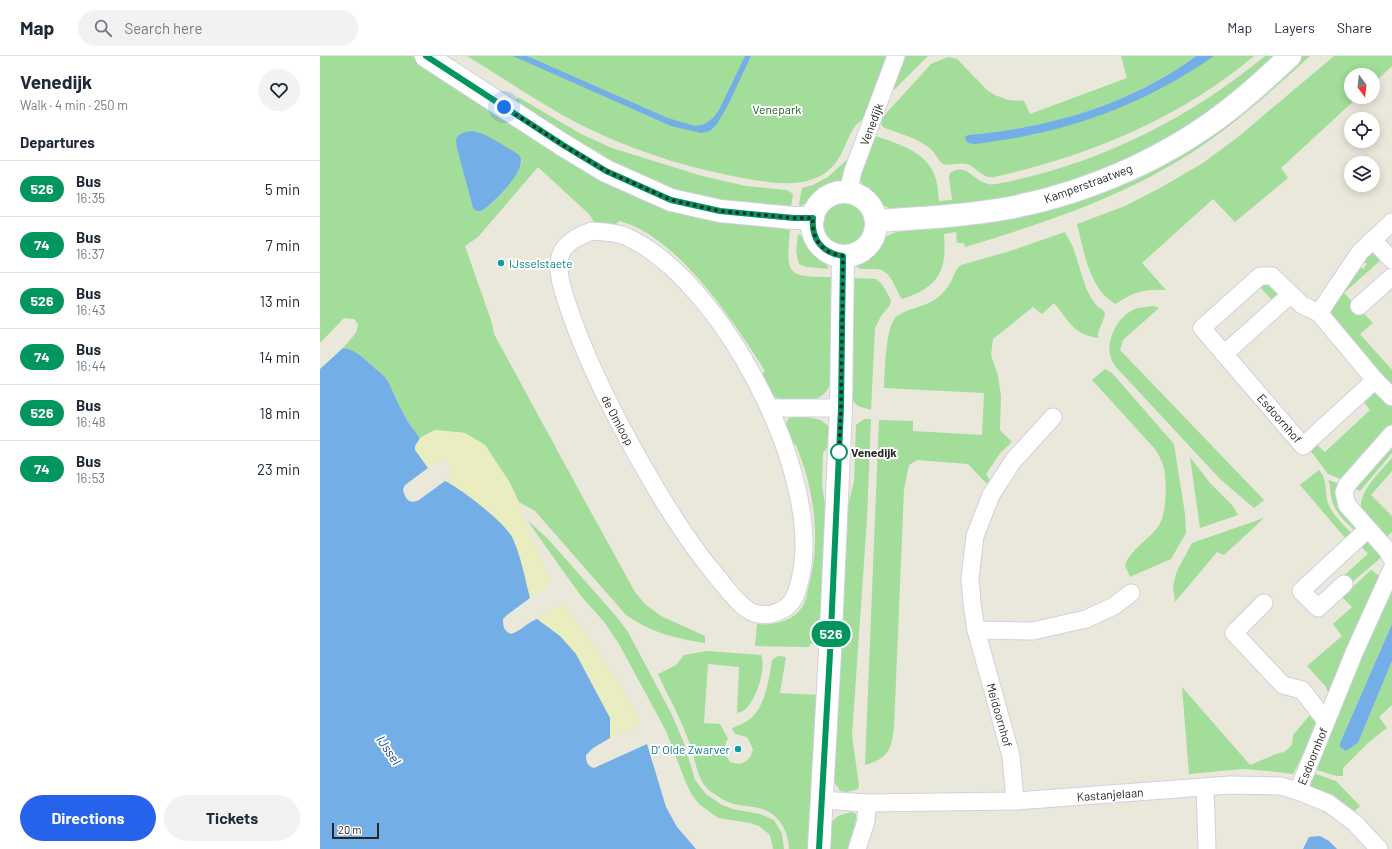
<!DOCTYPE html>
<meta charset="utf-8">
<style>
body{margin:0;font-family:Barlow,sans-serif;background:#f2f2f3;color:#1f2937;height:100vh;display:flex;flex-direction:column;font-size:15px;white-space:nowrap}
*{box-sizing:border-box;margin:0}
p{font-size:13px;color:#747a83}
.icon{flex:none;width:22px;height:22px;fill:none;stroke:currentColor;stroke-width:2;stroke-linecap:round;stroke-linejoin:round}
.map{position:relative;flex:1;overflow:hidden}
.details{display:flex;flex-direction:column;background:#fff;width:320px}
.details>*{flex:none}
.badge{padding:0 8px;border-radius:13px;font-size:14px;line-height:26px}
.needle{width:26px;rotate:165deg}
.buttons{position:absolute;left:1024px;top:12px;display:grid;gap:8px}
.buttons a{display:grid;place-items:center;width:36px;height:36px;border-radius:50%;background:#fff;box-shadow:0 2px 10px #0003;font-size:20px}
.scale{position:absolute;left:12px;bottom:10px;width:47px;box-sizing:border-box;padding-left:4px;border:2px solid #282828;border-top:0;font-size:11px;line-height:14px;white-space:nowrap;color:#282828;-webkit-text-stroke:3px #fff;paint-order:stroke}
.you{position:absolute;width:20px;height:20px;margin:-10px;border:3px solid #fff;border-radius:50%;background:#1a73e8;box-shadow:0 0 0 6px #1a73e833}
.map>.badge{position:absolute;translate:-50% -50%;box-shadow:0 0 0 2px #fff}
h2{padding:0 20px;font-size:15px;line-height:36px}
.round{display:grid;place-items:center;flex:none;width:42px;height:42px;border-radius:21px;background:#f2f2f3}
.summary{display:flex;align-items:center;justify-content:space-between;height:68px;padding:0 20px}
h1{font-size:19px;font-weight:700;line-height:30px}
.action{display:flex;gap:8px;margin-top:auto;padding:8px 20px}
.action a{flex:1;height:46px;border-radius:24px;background:#2563eb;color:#fff;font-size:16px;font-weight:700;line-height:46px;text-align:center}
.action a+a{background:#f2f2f3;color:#1f2937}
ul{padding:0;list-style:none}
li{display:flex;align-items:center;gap:12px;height:56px;padding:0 20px;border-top:1px solid #e0e1e3}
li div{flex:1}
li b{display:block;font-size:15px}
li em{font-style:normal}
li .badge{min-width:44px;font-weight:700;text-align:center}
header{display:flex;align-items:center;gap:24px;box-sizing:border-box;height:56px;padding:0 20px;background:#fff;border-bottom:1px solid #e0e1e3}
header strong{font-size:19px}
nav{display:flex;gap:22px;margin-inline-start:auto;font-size:14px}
.search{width:280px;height:36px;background:#f2f2f3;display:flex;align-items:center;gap:10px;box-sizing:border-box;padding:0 14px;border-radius:22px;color:#747a83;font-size:15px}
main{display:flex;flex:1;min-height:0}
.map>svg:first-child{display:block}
.green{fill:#a2dd9a;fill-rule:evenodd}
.sand{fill:#eaedbf}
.water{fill:#74aee6}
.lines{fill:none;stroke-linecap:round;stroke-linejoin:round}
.street-casing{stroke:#d1d0e0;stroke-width:19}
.secondary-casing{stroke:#d1d0e0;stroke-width:24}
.street{stroke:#fff;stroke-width:17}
.secondary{stroke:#fff;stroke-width:22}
.line-casing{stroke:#fff;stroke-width:9}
.line{stroke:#00965e;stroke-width:6}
.walk{stroke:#282828;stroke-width:4;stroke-dasharray:0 7.2}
.culture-dot{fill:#0f9aa8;stroke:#fff;stroke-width:1.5}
.stop-dot{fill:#fff;stroke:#00965e;stroke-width:2}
.labels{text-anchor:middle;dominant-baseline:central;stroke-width:4;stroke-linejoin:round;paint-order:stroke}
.park-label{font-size:12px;fill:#1e5f1f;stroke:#fff}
.street-label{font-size:12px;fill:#282828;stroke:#fff}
.culture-label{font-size:12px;fill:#0d838f;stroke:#fff;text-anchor:start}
.stop-label{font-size:12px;font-weight:bold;fill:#282828;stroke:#fff;text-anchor:start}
.water-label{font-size:13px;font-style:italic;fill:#164a8e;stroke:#fff}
</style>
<header>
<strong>Map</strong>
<div class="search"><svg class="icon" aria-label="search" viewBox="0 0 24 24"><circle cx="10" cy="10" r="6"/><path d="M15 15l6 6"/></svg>Search here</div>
<nav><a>Map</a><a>Layers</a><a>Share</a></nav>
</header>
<main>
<section class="details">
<div class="summary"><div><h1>Venedijk</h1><p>Walk · 4 min · 250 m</p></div><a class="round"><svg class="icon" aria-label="heart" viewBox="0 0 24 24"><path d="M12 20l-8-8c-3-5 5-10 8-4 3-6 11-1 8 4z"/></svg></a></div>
<h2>Departures</h2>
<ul>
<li><span class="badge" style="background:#00965e;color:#fff">526</span><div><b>Bus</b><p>16:35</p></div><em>5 min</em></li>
<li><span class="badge" style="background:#00965e;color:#fff">74</span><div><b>Bus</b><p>16:37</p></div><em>7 min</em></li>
<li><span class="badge" style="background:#00965e;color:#fff">526</span><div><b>Bus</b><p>16:43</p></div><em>13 min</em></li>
<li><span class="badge" style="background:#00965e;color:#fff">74</span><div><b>Bus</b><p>16:44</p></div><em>14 min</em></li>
<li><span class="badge" style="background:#00965e;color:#fff">526</span><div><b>Bus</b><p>16:48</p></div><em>18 min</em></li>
<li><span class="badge" style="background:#00965e;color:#fff">74</span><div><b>Bus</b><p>16:53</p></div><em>23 min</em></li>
</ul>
<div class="action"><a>Directions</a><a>Tickets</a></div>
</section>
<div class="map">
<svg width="1072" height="793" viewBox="0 0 1072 793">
<rect width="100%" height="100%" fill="#eae7db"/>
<g class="green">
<path d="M0 0H92L220 85 246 104 290 129 311 139 329 145 398 164 470 174C466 219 466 221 512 221L513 320C511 326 509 332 505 337 495 348 463 348 452 339 446 334 443 327 440 320L445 315C415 267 357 179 299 165L294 170 275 169 270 159 218 111 158 181 145 190 172 267 174 278 267 449 315 536 325 548 341 560 385 580V587C356 583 330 576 306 559L215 455 199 446 190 427 165 389 145 377 115 374 100 382 88 366 78 347 69 327 65 321 41 300 32 294 23 292 36 277 38 268 34 263 24 262 0 287ZM137 93 202 105C197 123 177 146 161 155H156L153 152Z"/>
<path d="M147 0H569C563 19 557 39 549 57 546 63 537 66 534 72 523 89 523 104 505 117 483 132 453 127 428 123 376 114 326 99 278 77 232 56 190 26 147 0Z"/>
<polygon points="583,0 608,0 575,33 570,33"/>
<path d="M801 0H876C810 49 728 72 648 79H712L742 71 797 52 823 40 849 27 894 0H934C859 63 768 100 674 121 662 123 657 111 647 108 641 106 626 110 623 108 618 104 615 97 611 93 598 82 581 78 565 72L562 70 561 63 611 8 628 1 637 3 668 35 675 39 688 44 704 45 710 58 807 22Z"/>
<path d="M945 0H954L950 6 894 53 844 86 762 124 671 147 582 153C577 153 572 153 567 151 554 147 537 130 540 115 542 103 549 91 553 79 574 87 605 94 614 118 618 127 618 136 619 145L632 144 629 121 630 117C649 104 655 132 676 128 774 110 868 64 945 0Z"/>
<path d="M982 0H990C956 31 922 62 883 89 812 138 728 166 645 191L644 187H637L636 176 624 178C627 215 619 231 582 243 576 235 573 222 565 216 557 210 545 216 537 211V209L539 206 565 181 576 176 696 159 933 44Z"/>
<path d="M1014 0H1072V10L1053 28V19H1031V41H1038L961 112 968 122 915 166 893 143 822 207 846 234C822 233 815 236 795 248 791 245 786 241 783 238 767 219 763 191 757 168L805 150 840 132 883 107 918 81Z"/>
<polygon points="198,41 261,78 292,92 382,120 426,130 467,134 473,138 471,151 413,148 364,136 338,128 292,108 195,46"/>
<polygon points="529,102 524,119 520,126 503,135 490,145 480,150 479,148 482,132 493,129 508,121"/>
<circle cx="524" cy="168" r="21"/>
<path d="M745 176 753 191 766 232 771 242 777 250 784 255 785 259 778 277V282C753 278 749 265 734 247L722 258 713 251 673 283 671 299 678 320 681 340 680 374 692 386 681 396 666 418 670 425 668 429 648 408 597 404 589 409 584 433 574 671C571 694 569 702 545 709L559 364 593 365V375L662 379 664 337 564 332C565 317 565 269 577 260 589 252 604 251 616 243 621 239 626 234 629 229 634 222 634 214 641 209L687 196Z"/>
<path d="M478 178C486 180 506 205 509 213L486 211 479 208 476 196Z"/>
<polygon points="1052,196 1056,196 1064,201 1024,237 1053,267 1040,278 1072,314 1072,329 1026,283 1022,270 1013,262 1010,251 1038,209 1043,213 1047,208 1042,204"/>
<polygon points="534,222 556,223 562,228 571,244 570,249 561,260 555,272 551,354 538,350 531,343 529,284"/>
<polygon points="945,223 960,240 954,246 938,229"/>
<path d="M834 250 839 252 803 284 800 294 944 444 934 452 900 423 795 310C794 308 792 305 791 302 785 284 798 260 815 253 821 251 827 251 834 250Z"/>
<path d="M785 313 792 317 854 388 865 458 866 477 851 503 810 521 805 509C811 493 827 485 837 472 847 461 847 427 844 412 842 405 839 399 835 393L772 324Z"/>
<polygon points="1055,336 1065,339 1072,349 1072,367 1023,424 1008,418 990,394 995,387 1005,396 1050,354 1043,345"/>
<path d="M474 360H480L501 364 508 370 510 376 509 389 503 397 502 428 508 469 502 585 490 588 489 591 435 590 437 568C454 570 475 565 484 548 486 543 487 538 488 533 496 505 497 474 492 445 489 425 483 407 476 389L469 387 465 369 469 362Z"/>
<polygon points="544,363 551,363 547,463 532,679 539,730 538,733 527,736 520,735 512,722 524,467 534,425 536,369"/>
<polygon points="1072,387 1072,397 1040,435 1034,432"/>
<polygon points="870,401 890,427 913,450 918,459 880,472"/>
<path d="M1072 402V415L1051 439 1072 460V476L1066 482C1059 474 1049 466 1043 457 1033 440 1062 414 1072 402Z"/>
<path d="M999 414C1007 424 1005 432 1007 444 1011 458 1023 468 1032 478L1027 484 980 429Z"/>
<path d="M1008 424 1020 428C1018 433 1015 438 1016 443 1018 457 1036 462 1037 477 1028 468 1016 458 1012 445 1010 438 1011 430 1008 424Z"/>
<polygon points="944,462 927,478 904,499 897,496 855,546 853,530 857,515 872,487"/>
<polygon points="207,464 228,483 296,560 308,576 351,657 364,687 375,724 386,738 402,749 413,753 440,758 454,764 462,778 464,793 453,793 450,779 439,770 430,767 398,762 379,748 372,739 366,727 346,675 299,588 285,567 262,541 248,522"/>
<polygon points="1046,485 1049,485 1064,499 1029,529 1022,521 1048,498 1040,489"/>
<polygon points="1051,514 1061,521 1015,623 1008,636 1006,631 987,610 1022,580 1013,568 1032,551 1022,541"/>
<polygon points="1072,529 1072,568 1020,687 1026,695 1038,687 1072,605 1072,649 1059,661 1067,672 1049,686 1023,712 1023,720 1017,720 993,713"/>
<path d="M387 595 441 599C447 612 435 648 423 655 421 656 419 656 417 657L419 611 388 608 384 667 400 668 408 683 406 686 404 697 410 706 419 708C428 706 431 701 433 693L427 681 415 678 412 672C417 670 423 668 427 665 445 654 449 624 452 604L458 600 466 601 460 637 499 639 489 793H469C469 776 459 758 442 753 433 750 423 750 414 748 405 746 398 740 390 735 377 724 376 706 371 691 368 683 365 675 362 668 355 651 345 635 338 618L356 609 364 599Z"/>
<polygon points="862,631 930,709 956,698 964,696 972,689 973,679 990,659 998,669 973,718 948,715 923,713 869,718"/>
<polygon points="993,717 1016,725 1040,750 1034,756 990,731"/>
<path d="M531 756 536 758C537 770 529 780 529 793H507L511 766 518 760Z"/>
</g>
<g class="sand">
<path d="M115 374 145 377 165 389 190 427 231 528 210 542C205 522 201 501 193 483 186 467 140 432 125 425L132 419C130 412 130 406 123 403L108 412 95 394C94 383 107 378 115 374Z"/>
<polygon points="242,548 249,555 275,590 299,627 318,661 317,670 290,682 290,662 225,570 217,563 236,550"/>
</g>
<g class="water">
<polygon points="193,0 207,0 348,62 375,70 385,68 393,62 399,54 425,0 431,0 408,49 397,68 390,75 381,77 351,70"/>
<path d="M876 0H894C830 45 753 75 675 85 666 86 652 91 646 85L645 81 648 79C728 72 810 49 876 0Z"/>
<path d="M151 75C168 77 183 90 198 98 212 111 172 149 161 155H156L153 152 137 93 136 83C140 77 144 76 151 75Z"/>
<path d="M23 292 32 294 41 300 65 321 69 327 78 347 88 366 100 382 95 390V394L108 412 85 429 83 433C85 443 89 449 99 444L125 425C140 432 186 467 193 483 201 501 205 522 210 542L187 559 183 563C183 571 184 575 191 578 201 575 208 566 217 563L240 580 256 598 290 662V682L273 692 266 699C266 706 267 710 274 712L327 688 346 751 357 771 376 793H0V313Z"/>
<polygon points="1072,568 1072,605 1038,687 1026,695 1020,691 1020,687"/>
<polygon points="1000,780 1009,785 1017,793 983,793 989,781"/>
</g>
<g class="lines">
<defs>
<g id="street">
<polyline points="528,136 533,115 576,0"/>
<path d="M272 175C284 176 295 176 305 180 400 221 503 418 481 519 478 534 475 548 460 555 450 560 438 560 428 554 416 546 407 533 398 522 366 484 341 442 316 398 290 351 266 304 249 253 244 237 236 218 240 201 244 186 259 180 272 175Z"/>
<polyline points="1054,185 1072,204"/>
<polyline points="1039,250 1072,221"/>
<polyline points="999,257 1040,196 1072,166"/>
<polyline points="904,298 970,239"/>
<polyline points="1055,324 983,390 882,272 940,220 952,220 982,249 999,257 1055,324 1072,341"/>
<polyline points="449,352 521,352"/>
<polyline points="1072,378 1027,429 1024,436 1027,449 1067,494 1072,503"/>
<polyline points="1024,528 998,552 981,535 1048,473"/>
<polyline points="944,547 914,577 963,629 982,634 1006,665"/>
<polyline points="656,574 713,575 766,563 794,550 811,537"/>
<polyline points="885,731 887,793"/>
<polyline points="978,735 1034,597 1072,513"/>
<polyline points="501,744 547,747 695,745 910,729 960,730 978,735 1008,747 1035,767 1059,793"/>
<polyline points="695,745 691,700 656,574 652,547 650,522 655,480 671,439 693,405 733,361"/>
<polyline points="537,793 546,765 547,747"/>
</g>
<g id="secondary">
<polyline points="106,0 243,89 286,115 351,144 400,155 474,162 493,162"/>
<circle cx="524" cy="168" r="32"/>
<path d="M556 165C600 162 645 160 689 152 772 136 855 99 921 44 938 30 954 15 970 0"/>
<polyline points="499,793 510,597 521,352 523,200"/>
</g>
</defs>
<use href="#street" class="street-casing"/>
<use href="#secondary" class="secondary-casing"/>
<use href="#street" class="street"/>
<use href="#secondary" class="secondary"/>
</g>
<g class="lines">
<defs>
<path id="line" d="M106 0 243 89 286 115 351 144 400 155 474 162H493C491 183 502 197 523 200L521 352 510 597 499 793"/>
</defs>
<use href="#line" class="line-casing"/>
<use href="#line" class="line"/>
<path class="walk" d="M184 51 243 89 286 115 351 144 400 155 474 162H493C491 183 502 197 523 200L521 352 519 398V396"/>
</g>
<g class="culture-dot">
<circle cx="181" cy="207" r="4"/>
<circle cx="418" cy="693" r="4"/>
</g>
<circle class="stop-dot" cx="519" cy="396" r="8"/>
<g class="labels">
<g class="park-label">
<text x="457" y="53">Venepark</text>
</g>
<g class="street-label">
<text transform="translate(551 68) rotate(-69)">Venedijk</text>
<text transform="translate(768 127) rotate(-20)">Kamperstraatweg</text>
<text transform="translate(960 362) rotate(49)">Esdoornhof</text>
<text transform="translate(298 364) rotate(62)">de Omloop</text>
<text transform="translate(680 659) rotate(74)">Meidoornhof</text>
<text transform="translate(992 700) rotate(-68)">Esdoornhof</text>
<text transform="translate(790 738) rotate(-4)">Kastanjelaan</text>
</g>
<g class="culture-label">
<text x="189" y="207">IJsselstaete</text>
<text x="410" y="693" text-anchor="end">D' Olde Zwarver</text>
</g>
<g class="stop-label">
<text x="531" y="396">Venedijk</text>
</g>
<g class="water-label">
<text transform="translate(69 694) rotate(56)">IJssel</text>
</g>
</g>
</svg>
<div class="buttons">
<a><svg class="needle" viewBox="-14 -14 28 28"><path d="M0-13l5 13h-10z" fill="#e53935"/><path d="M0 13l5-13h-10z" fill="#747a83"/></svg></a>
<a><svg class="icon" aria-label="locate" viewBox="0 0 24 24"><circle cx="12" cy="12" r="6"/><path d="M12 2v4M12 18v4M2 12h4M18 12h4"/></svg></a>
<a><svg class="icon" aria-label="layers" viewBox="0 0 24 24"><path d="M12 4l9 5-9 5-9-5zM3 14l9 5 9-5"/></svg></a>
</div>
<div class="scale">20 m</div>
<div class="you" style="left:184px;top:51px"></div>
<b class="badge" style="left:511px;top:578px;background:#00965e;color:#fff">526</b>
</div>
</main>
